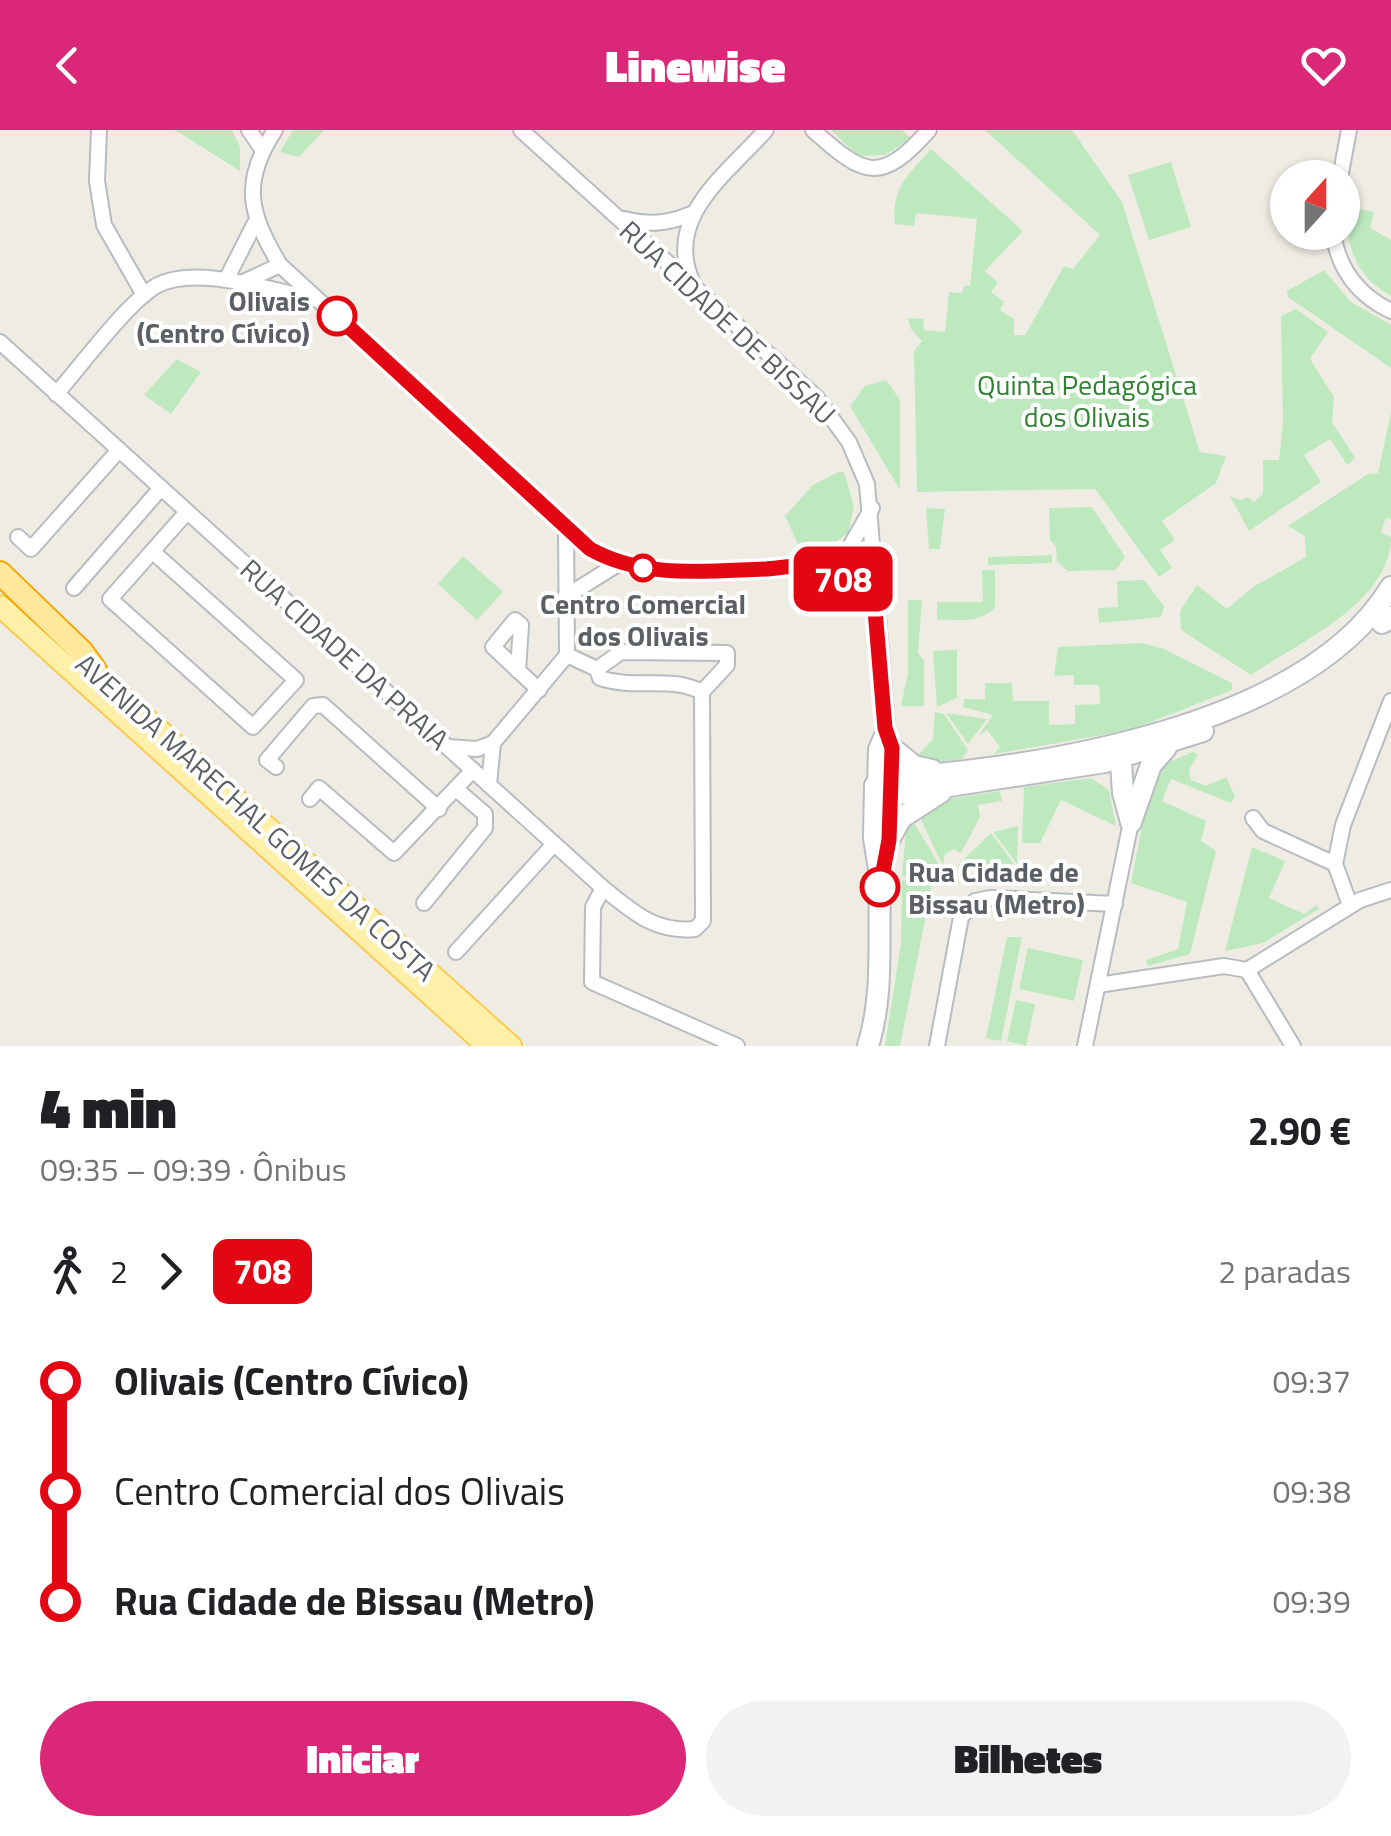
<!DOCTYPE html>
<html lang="pt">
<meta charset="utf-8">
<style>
body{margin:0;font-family:"Titillium Web",sans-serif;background:#f2f2f2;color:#202124;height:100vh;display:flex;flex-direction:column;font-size:38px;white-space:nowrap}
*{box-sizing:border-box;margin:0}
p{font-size:32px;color:#757577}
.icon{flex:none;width:55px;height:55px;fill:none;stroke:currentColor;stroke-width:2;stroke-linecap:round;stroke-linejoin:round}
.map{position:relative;height:916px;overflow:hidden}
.sheet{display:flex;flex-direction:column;background:#fff;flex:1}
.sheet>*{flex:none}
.badge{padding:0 20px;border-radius:15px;font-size:35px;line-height:65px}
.needle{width:65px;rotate:21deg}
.controls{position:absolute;left:1270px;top:30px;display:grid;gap:20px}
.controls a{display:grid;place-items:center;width:90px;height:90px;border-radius:50%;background:#fff;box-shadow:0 2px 8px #0004;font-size:50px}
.map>.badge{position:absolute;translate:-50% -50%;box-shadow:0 0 0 5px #fff}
.legs{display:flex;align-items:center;gap:15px;height:110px;padding:0 40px;font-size:32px}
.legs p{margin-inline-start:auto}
.head{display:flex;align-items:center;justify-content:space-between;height:170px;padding:0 40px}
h1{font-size:55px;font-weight:800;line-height:75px}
.button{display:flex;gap:20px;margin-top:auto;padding:20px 40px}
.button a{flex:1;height:115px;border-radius:60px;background:#db2777;color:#fff;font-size:40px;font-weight:800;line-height:115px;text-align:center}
.button a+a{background:#f2f2f2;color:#202124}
ul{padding:0 40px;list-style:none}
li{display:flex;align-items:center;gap:35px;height:110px;font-size:38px}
li i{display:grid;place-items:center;width:15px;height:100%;margin:0 12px;background:currentColor}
li i::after{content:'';width:25px;height:25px;margin:-12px;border:8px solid;border-radius:50%;background:#fff}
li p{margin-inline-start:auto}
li:first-child i{background:linear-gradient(#0000 50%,currentColor 0)}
li:last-child i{background:linear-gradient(currentColor 50%,#0000 0)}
header{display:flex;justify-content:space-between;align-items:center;height:130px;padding:0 40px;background:#db2777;color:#fff;font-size:45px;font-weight:800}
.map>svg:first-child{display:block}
.green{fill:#bee9be}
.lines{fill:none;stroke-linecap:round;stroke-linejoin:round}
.minor-casing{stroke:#b8bcc1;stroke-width:18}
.secondary-casing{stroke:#b9bdc3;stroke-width:24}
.primary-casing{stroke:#fcca50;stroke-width:24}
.trunk-casing{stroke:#f3a500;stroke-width:26}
.minor{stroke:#fff;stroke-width:14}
.secondary{stroke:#fff;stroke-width:20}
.primary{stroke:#fff0a9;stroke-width:20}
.trunk{stroke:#ffe89a;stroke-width:22}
.line-1-casing{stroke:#fff;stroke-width:22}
.line-1{stroke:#e30613;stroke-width:15}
.stop-1-dot{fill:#fff;stroke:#e30613;stroke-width:5}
.labels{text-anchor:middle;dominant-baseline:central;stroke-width:8;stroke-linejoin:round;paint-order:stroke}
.stop-label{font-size:28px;font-weight:bold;fill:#5b6065;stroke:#fff;text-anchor:end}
.street-label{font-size:28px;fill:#5b6065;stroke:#fff}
.park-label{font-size:28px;fill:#2e8230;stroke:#fff}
</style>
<header><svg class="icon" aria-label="back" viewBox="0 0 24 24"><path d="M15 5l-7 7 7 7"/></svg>Linewise<svg class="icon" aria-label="heart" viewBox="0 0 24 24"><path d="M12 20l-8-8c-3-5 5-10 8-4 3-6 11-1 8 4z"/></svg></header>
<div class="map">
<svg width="1391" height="916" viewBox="0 0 1391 916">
<rect width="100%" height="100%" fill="#efede3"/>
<g class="green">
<polygon points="175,0 232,0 240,17 240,41"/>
<polygon points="293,0 324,0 299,27 280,22"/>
<polygon points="831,0 902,0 911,8 885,25 858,26"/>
<path d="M985 0H1072L1122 72 1200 322 1226 326 1216 353 1162 391 1175 410 1160 420 1172 438 1159 447 1095 359 917 362 914 221 922 211 911 199 908 188 924 189 923 200 945 202 949 162 962 163 964 156H970L977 89 916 83 914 96 895 94C891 58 908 45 931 19L1023 101 985 141 998 153 991 162 1004 172 1000 180 1014 189V205H1025L1064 136 1073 139 1100 105Z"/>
<polygon points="1171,32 1191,97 1149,110 1128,45"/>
<path d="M1347 76 1374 82 1370 98 1391 110V166C1355 146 1345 115 1347 76Z"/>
<polygon points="1324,140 1351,172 1391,195 1391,238 1288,167 1287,161"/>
<polygon points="1296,179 1328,202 1310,229 1334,267 1332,292 1355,328 1347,335 1330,309 1304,325 1321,352 1249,401 1230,366 1240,370 1248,367 1254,372 1263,364 1263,330 1279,330 1283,292 1281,186"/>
<polygon points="177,229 201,242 171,284 144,265"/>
<polygon points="886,250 900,270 900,360 850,276 865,256"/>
<path d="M1391 283V389L1386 388 1381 402 1391 407C1391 472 1300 512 1251 545L1181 500 1180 481 1197 455 1227 479 1253 457 1306 427 1305 406 1288 396 1368 344 1378 343Z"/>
<polygon points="839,342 844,342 854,376 848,403 826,419 798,414 785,386 813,355"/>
<polygon points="1092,377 1125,427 1116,440 1068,441 1057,432 1056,416 1050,410 1049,378"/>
<polygon points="926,378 945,379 940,419 929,419"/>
<polygon points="1052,425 1052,433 988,435 988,427"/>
<polygon points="463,426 503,462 477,490 438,454"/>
<path d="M982 440H995V477C980 494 959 489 937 490V472H983Z"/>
<polygon points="1144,450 1164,476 1161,487 1099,493 1098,478 1118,477 1117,451"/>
<polygon points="908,470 922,470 918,523 924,531 924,576 901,576 908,543"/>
<polygon points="1142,513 1164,519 1232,553 1232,560 1131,600 994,624 1000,617 987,600 978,606 993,585 963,577 964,569 985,569 985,553 1012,553 1013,571 1049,571 1049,595 1075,594 1075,575 1100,574 1099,555 1074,555 1074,545 1054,546 1058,517"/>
<polygon points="957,520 957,568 937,577 933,521"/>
<polygon points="935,582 944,584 968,620 962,629 930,633 914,629 933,609"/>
<polygon points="946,583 987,589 968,614"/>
<polygon points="1193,622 1198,625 1189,640 1191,650 1206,656 1226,647 1235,666 1231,673 1171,649 1162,671 1206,691 1201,711 1216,721 1190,824 1148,836 1146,830 1178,819 1187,772 1131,753 1151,650 1159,636"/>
<polygon points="1091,648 1109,660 1116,696 1061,670 1040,713 1022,713 1024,657"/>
<polygon points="1000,661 1002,671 978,675 980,687 961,723 954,719 945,724 943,736 919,686 943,670"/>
<polygon points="913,691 941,738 933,751 902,746 906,702"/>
<polygon points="1018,696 1017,734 993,702"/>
<polygon points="991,703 1014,734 957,736"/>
<polygon points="1252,717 1285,731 1269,768 1304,784 1317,775 1319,779 1263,813 1225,821"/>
<polygon points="902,750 932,755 900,916 885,916 901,813"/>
<polygon points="1007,807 1022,807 1001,911 986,908"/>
<polygon points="1028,818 1083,830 1074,871 1019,859"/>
<polygon points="1016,870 1035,874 1026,916 1007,911"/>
</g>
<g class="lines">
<defs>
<g id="minor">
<polyline points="99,0 97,51 104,95 144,165"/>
<polyline points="249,0 262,19"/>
<path d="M275 0C240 54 250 84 280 135L590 419 618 434 668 441 809 436 848 420 872 378"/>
<polyline points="521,0 817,268 849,312 867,354 892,656"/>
<path d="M813 0C864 46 880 55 929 0"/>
<polyline points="1340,48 1349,0"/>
<path d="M624 89C649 95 667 94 691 84"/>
<path d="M1333 102C1338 139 1358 165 1391 181"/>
<polyline points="226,150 255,93"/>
<path d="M692 151C664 87 727 44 766 0"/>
<polyline points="239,154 280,135"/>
<path d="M0 212 603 758C633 782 655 803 695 799L703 791 702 562"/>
<path d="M56 264C81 236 127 173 156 156 196 134 272 161 315 169"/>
<polyline points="18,407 31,419 119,320"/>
<polyline points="153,422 296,550 253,597 110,469 187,382"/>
<polyline points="809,436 857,457 874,479"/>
<polyline points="74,458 161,358"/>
<polyline points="565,467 618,434"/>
<path d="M621 522 727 523V535L702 562C669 545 635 560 600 548L597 539Z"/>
<polyline points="567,525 597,539"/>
<polyline points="518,541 521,495 515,490 493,517 539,560"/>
<polyline points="448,617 477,619 493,613 567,525 566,398"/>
<polyline points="276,637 267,630 313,576 323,575 439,679"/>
<polyline points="489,655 493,613"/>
<polyline points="875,656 876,619 885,598"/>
<polyline points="310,669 319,658 394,723 473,640"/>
<polyline points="1253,688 1263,701 1335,734"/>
<polyline points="603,758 593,777 592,852 737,916"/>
<polyline points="424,773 485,698 485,684 456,659"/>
<polyline points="1350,775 1335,734 1343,695 1391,571"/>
<polyline points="456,822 554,714"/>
<polyline points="1247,840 1293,916"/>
<polyline points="1098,855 1224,836 1247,840 1360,770 1391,760"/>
<polyline points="937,916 961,787 975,771 991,768 1115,774"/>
<polyline points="1085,916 1131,692"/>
</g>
<g id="secondary">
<polyline points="1382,493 1391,487"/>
<polyline points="1120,616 1123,663 1131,692"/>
<polyline points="892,618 914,636 932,640"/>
<path d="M875 656 892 648C1043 637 1306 597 1391 457"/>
<polyline points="875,656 892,665 1105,632 1203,601"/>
<polyline points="875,656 874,708 879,739"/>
<polyline points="1131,692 1151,635 1166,618"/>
<polyline points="890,708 901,688 941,662"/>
<path d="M868 916C884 864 878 812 880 759 881 728 890 697 892 665"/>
</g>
<g id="primary">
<polyline points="0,476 487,916"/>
<polyline points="81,530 511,916"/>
</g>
<polyline id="trunk" points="0,443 82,522 95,540"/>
</defs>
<use href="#minor" class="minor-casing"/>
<use href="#secondary" class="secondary-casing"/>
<use href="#primary" class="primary-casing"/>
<use href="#trunk" class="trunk-casing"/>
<use href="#minor" class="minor"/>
<use href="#secondary" class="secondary"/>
<use href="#primary" class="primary"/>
<use href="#trunk" class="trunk"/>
</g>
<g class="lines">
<defs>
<path id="line-1" d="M337 186 590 419C644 449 705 441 766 439 780 438 798 434 812 437 838 442 861 457 875 480L885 598 892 618 889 710 880 757"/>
</defs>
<use href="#line-1" class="line-1-casing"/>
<use href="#line-1" class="line-1"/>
</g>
<g class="stop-1-dot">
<circle cx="337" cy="186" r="18"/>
<circle cx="643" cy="438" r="12"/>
<circle cx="880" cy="757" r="18"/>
</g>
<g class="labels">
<g class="stop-label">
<text x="310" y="170">Olivais<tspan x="310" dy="32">(Centro Cívico)</tspan></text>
<text x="643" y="473" text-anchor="middle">Centro Comercial<tspan x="643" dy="32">dos Olivais</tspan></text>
<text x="908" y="741" text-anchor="start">Rua Cidade de<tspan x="908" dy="32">Bissau (Metro)</tspan></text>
</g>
<g class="street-label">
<text transform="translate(728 192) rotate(43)">RUA CIDADE DE BISSAU</text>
<text transform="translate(345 524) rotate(42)">RUA CIDADE DA PRAIA</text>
<text transform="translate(256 687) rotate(42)">AVENIDA MARECHAL GOMES DA COSTA</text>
</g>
<g class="park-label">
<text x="1087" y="254">Quinta Pedagógica<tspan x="1087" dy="32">dos Olivais</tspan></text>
</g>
</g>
</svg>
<div class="controls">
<a><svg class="needle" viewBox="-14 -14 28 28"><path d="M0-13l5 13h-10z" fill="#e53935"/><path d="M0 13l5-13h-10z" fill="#757577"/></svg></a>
</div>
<b class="badge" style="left:843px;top:449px;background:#e30613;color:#fff">708</b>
</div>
<section class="sheet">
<div class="head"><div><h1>4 min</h1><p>09:35 – 09:39 · Ônibus</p></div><b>2.90 €</b></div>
<div class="legs"><svg class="icon" aria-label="walk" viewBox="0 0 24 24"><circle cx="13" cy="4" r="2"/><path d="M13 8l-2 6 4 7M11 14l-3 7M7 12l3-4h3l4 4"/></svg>2<svg class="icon" aria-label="forward" viewBox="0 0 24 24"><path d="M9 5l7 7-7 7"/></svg><b class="badge" style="background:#e30613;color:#fff">708</b><p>2 paradas</p></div>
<ul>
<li><i style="color:#e30613"></i><b>Olivais (Centro Cívico)</b><p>09:37</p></li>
<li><i style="color:#e30613"></i><span>Centro Comercial dos Olivais</span><p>09:38</p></li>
<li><i style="color:#e30613"></i><b>Rua Cidade de Bissau (Metro)</b><p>09:39</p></li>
</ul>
<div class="button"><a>Iniciar</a><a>Bilhetes</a></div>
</section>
